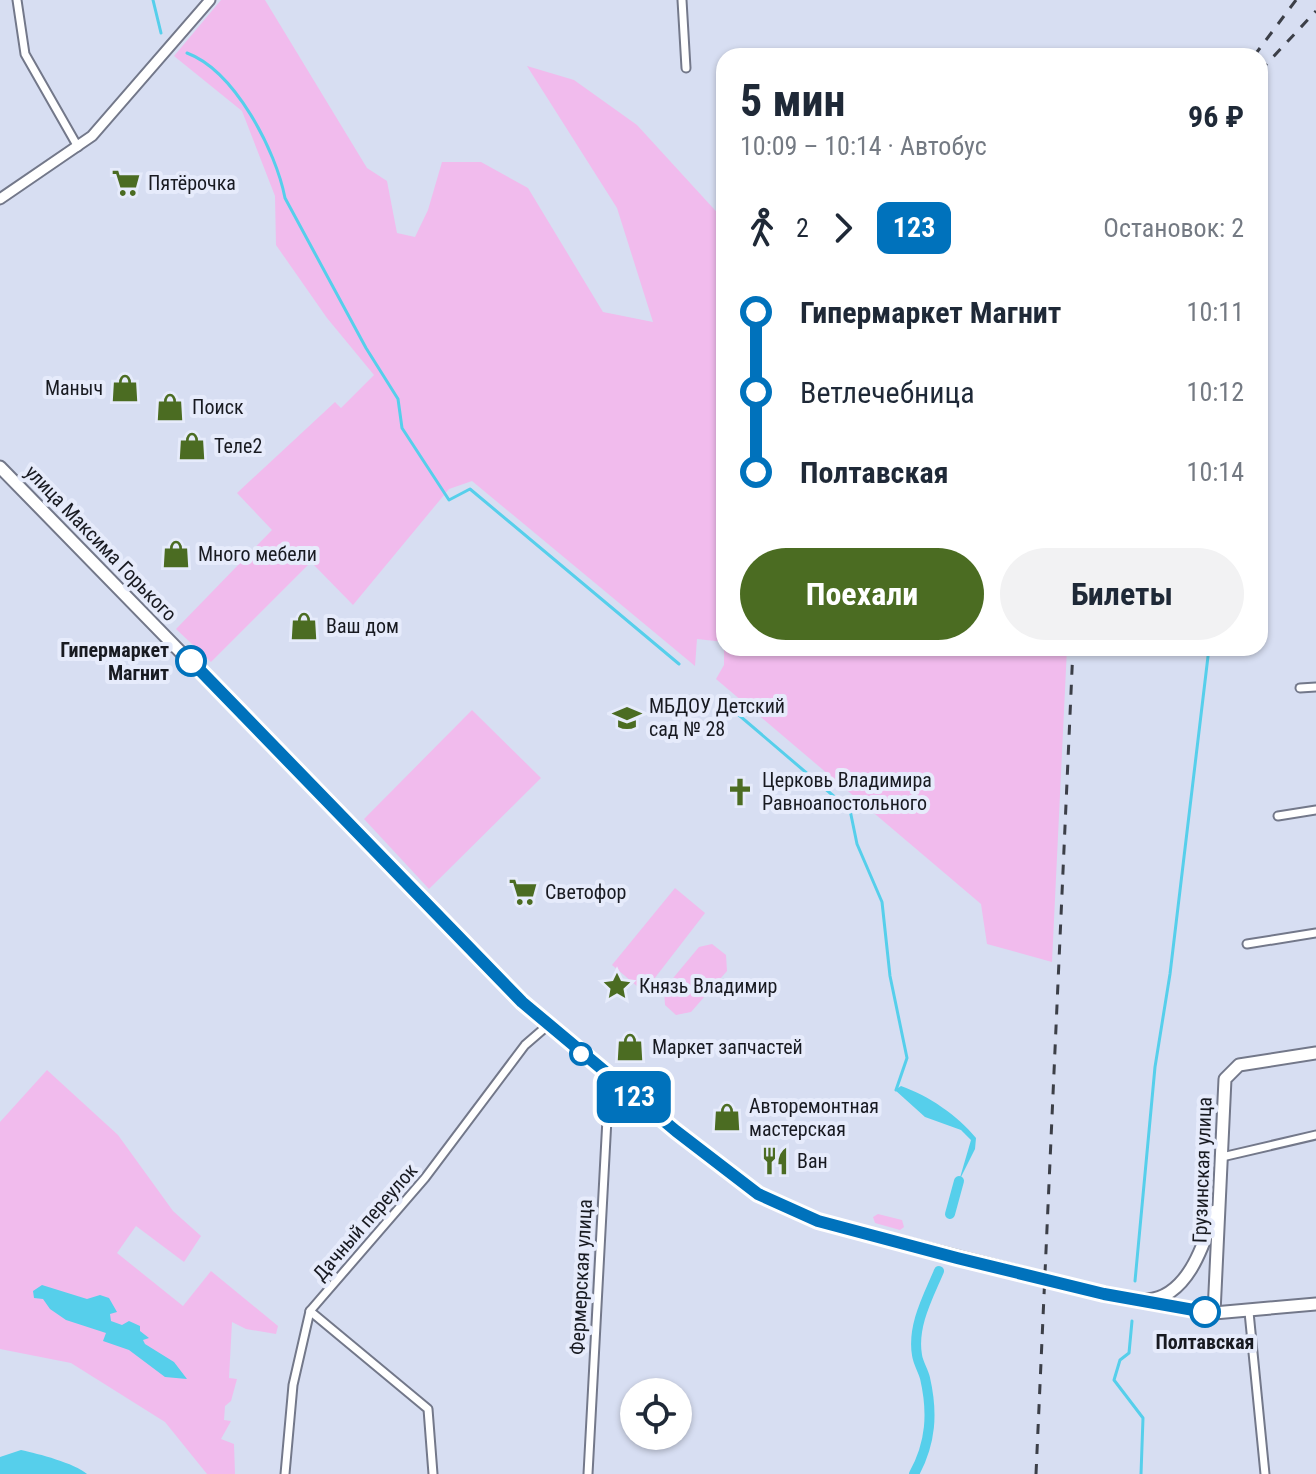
<!DOCTYPE html>
<html lang="ru">
<meta charset="utf-8">
<style>
body{margin:0;font-family:"Roboto Condensed",sans-serif;background:#f2f2f3;color:#1f2937;height:100vh;display:flex;flex-direction:column;font-size:30px;white-space:nowrap}
*{box-sizing:border-box;margin:0}
p{font-size:26px;color:#747a83}
.icon{flex:none;width:44px;height:44px;fill:none;stroke:currentColor;stroke-width:2;stroke-linecap:round;stroke-linejoin:round}
.map{position:relative;flex:1;overflow:hidden}
.sheet{position:absolute;left:716px;top:48px;width:552px;height:608px;display:flex;flex-direction:column;background:#fff;border-radius:24px;box-shadow:0 2px 6px #0004}
.sheet>*{flex:none}
.badge{padding:0 16px;border-radius:12px;font-size:28px;line-height:52px}
.buttons{position:absolute;left:620px;top:1378px;display:grid;gap:16px}
.buttons a{display:grid;place-items:center;width:72px;height:72px;border-radius:50%;background:#fff;box-shadow:0 2px 6px #0004;font-size:40px}
.map>.badge{position:absolute;translate:-50% -50%;box-shadow:0 0 0 4px #fff}
.legs{display:flex;align-items:center;gap:12px;height:88px;padding:0 24px;font-size:26px}
.legs p{margin-inline-start:auto}
.headline{display:flex;align-items:center;justify-content:space-between;height:136px;padding:0 24px}
h1{font-size:44px;font-weight:700;line-height:60px}
.primary-button{display:flex;gap:16px;margin-top:auto;padding:16px 24px}
.primary-button a{flex:1;height:92px;border-radius:48px;background:#4b6c22;color:#fff;font-size:32px;font-weight:700;line-height:92px;text-align:center}
.primary-button a+a{background:#f2f2f3;color:#1f2937}
ul{padding:0 24px;list-style:none}
li{display:flex;align-items:center;gap:28px;height:80px;font-size:30px}
li i{display:grid;place-items:center;width:12px;height:100%;margin:0 10px;background:currentColor}
li i::after{content:'';width:20px;height:20px;margin:-10px;border:6px solid;border-radius:50%;background:#fff}
li p{margin-inline-start:auto}
li:first-child i{background:linear-gradient(#0000 50%,currentColor 0)}
li:last-child i{background:linear-gradient(currentColor 50%,#0000 0)}
.map>svg:first-child{display:block}
.green{fill:#f1bbed}
.water{fill:#56cfeb}
.lines{fill:none;stroke-linecap:round;stroke-linejoin:round}
.stream{stroke:#56cfeb;stroke-width:3}
.canal{stroke:#56cfeb;stroke-width:10}
.minor-casing{stroke:#73788a;stroke-width:11}
.tertiary-casing{stroke:#73788a;stroke-width:13}
.secondary-casing{stroke:#73788a;stroke-width:15}
.minor{stroke:#fff;stroke-width:7}
.tertiary{stroke:#fff;stroke-width:9}
.secondary{stroke:#fff;stroke-width:11}
.rail{stroke:#3c3f48;stroke-width:3;stroke-dasharray:10 10;stroke-linecap:butt}
.line-1-casing{stroke:#fff;stroke-width:18}
.line-1{stroke:#0072bc;stroke-width:12}
.stop-1-dot{fill:#fff;stroke:#0072bc;stroke-width:4}
.labels{text-anchor:middle;dominant-baseline:central;stroke-width:8;stroke-linejoin:round;paint-order:stroke}
.poi-label{font-size:20px;fill:#181a21;stroke:#e6ebfb;text-anchor:start}
.street-label{font-size:20px;fill:#181a21;stroke:#e6ebfb}
.stop-label{font-size:20px;font-weight:bold;fill:#181a21;stroke:#e6ebfb;text-anchor:end}
</style>
<div class="map">
<svg width="1316" height="1474" viewBox="0 0 1316 1474">
<rect width="100%" height="100%" fill="#d7def2"/>
<g class="green">
<polygon points="221,0 265,0 367,168 387,181 397,233 415,237 428,210 442,162 481,162 528,188 603,312 653,322 617,208 527,66 574,80 637,125 724,220 724,648 1067,648 1052,962 987,944 981,904 716,679 724,665 724,642 697,639 695,666 472,481 449,489 353,605 311,562 211,662 176,629 272,530 237,493 335,402 341,408 374,375 327,318 276,245 275,196 242,111 174,56"/>
<polygon points="472,710 541,778 429,889 364,819"/>
<polygon points="675,888 705,913 644,992 612,965"/>
<polygon points="712,944 726,955 727,971 691,1012 676,1015 665,1005 664,989 699,947"/>
<polygon points="47,1070 118,1135 173,1211 201,1236 184,1262 136,1226 117,1253 183,1306 211,1271 278,1326 276,1334 246,1329 232,1322 229,1378 237,1379 231,1401 225,1406 224,1420 231,1421 221,1439 234,1444 235,1474 207,1474 165,1422 71,1363 0,1349 0,1122"/>
<polygon points="878,1214 902,1220 904,1227 900,1230 875,1223 873,1217"/>
</g>
<g class="water">
<path d="M901 1086C929 1096 957 1115 976 1138L975 1149 959 1181 971 1140 961 1130 925 1117 895 1090Z"/>
<polygon points="42,1285 87,1299 100,1295 109,1298 117,1312 110,1314 111,1321 122,1325 129,1321 140,1326 140,1331 149,1338 143,1340 145,1344 174,1362 187,1379 165,1377 129,1350 103,1341 106,1333 66,1320 50,1309 43,1299 34,1298 33,1291"/>
<path d="M21 1450C39 1454 74 1463 87 1474H0V1457Z"/>
</g>
<g class="lines">
<g class="stream">
<polyline points="153,0 161,33"/>
<path d="M187 53C235 71 276 151 285 198L366 348 398 399 402 428 449 500 470 489 679 664"/>
<polyline points="727,705 850,810 857,844 882,902 890,976 907,1058 896,1090"/>
<polyline points="1135,1281 1155,1067 1170,974 1209,648"/>
<polyline points="1132,1321 1129,1353 1120,1360 1114,1380 1143,1418 1141,1474"/>
</g>
<g class="canal">
<polyline points="950,1214 959,1181"/>
<path d="M914 1474C931 1443 933 1413 925 1378 923 1370 918 1363 917 1355 912 1326 928 1297 939 1271"/>
</g>
<defs>
<g id="minor">
<polyline points="17,0 25,54 78,147"/>
<polyline points="682,0 686,68"/>
<polyline points="1300,688 1316,687"/>
<polyline points="1278,816 1316,810"/>
<polyline points="1247,944 1316,933"/>
<polyline points="1222,1157 1316,1135"/>
<polyline points="310,1311 428,1409 433,1474"/>
<polyline points="1249,1312 1265,1474"/>
<polyline points="285,1474 293,1385 310,1311 425,1178 525,1045 547,1026"/>
<polyline points="588,1474 608,1100 620,1085"/>
</g>
<polyline id="tertiary" points="0,199 92,136 210,0"/>
<g id="secondary">
<polyline points="0,467 522,1002 654,1113 758,1194 818,1221 1104,1294 1214,1313 1316,1304"/>
<path d="M1147 1300C1188 1297 1204 1244 1215 1211"/>
<polyline points="1214,1313 1225,1079 1239,1065 1316,1053"/>
</g>
</defs>
<use href="#minor" class="minor-casing"/>
<use href="#tertiary" class="tertiary-casing"/>
<use href="#secondary" class="secondary-casing"/>
<use href="#minor" class="minor"/>
<use href="#tertiary" class="tertiary"/>
<use href="#secondary" class="secondary"/>
<g class="rail">
<polyline points="1254,56 1296,0"/>
<polyline points="1260,71 1316,11"/>
<polyline points="1036,1474 1073,648"/>
</g>
</g>
<g class="lines">
<defs>
<polyline id="line-1" points="191,661 522,1002 676,1131 758,1194 818,1221 957,1258 1104,1294 1205,1312"/>
</defs>
<use href="#line-1" class="line-1-casing"/>
<use href="#line-1" class="line-1"/>
</g>
<defs>
<symbol id="supermarket-bare" viewBox="-9 -9 18 18"><path d="M-6-5.5h2.5l.6 2H6L4.5 2H-2.5L-4.4-4H-6ZM-1.5 3.2a1.3 1.3 0 1 0 .1 0ZM3 3.2a1.3 1.3 0 1 0 .1 0Z" fill="#4b6c22" stroke="#e6ebfb" stroke-width="2.5" paint-order="stroke"/></symbol>
<symbol id="shop-bare" viewBox="-9 -9 18 18"><path d="M-5-2.5h2.3a2.7 3.5 0 0 1 5.4 0H5L5.5 6h-11ZM-1.5-2.5h3a1.5 2.3 0 0 0-3 0Z" fill="#4b6c22" stroke="#e6ebfb" stroke-width="2.5" paint-order="stroke"/></symbol>
<symbol id="school-bare" viewBox="-9 -9 18 18"><path d="M0-5L7-2L0 1L-7-2ZM-4 1L0 2.5L4 1V4Q0 6-4 4Z" fill="#4b6c22" stroke="#e6ebfb" stroke-width="2.5" paint-order="stroke"/></symbol>
<symbol id="church-bare" viewBox="-9 -9 18 18"><path d="M-1.2-6h2.4v3.5h3.3v2.4h-3.3V6h-2.4V-.1h-3.3v-2.4h3.3Z" fill="#4b6c22" stroke="#e6ebfb" stroke-width="2.5" paint-order="stroke"/></symbol>
<symbol id="sight-bare" viewBox="-9 -9 18 18"><path d="M0-6L1.8-2.2L6-1.7L2.9 1.2L3.7 5.4L0 3.3L-3.7 5.4L-2.9 1.2L-6-1.7L-1.8-2.2Z" fill="#4b6c22" stroke="#e6ebfb" stroke-width="2.5" paint-order="stroke"/></symbol>
<symbol id="restaurant-bare" viewBox="-9 -9 18 18"><path d="M-5-6h1v4h1v-4h1v4h1v-4h1v5L-1.5 .5V6h-2V.5L-5-1ZM5-6V6H3V1.5H1.5Q1.5-4 5-6Z" fill="#4b6c22" stroke="#e6ebfb" stroke-width="2.5" paint-order="stroke"/></symbol>
</defs>
<g fill-rule="evenodd">
<use href="#supermarket-bare" x="106" y="163" width="40" height="40"/>
<use href="#shop-bare" x="105" y="368" width="40" height="40"/>
<use href="#shop-bare" x="150" y="387" width="40" height="40"/>
<use href="#shop-bare" x="172" y="426" width="40" height="40"/>
<use href="#shop-bare" x="156" y="534" width="40" height="40"/>
<use href="#shop-bare" x="284" y="606" width="40" height="40"/>
<use href="#school-bare" x="607" y="698" width="40" height="40"/>
<use href="#church-bare" x="720" y="772" width="40" height="40"/>
<use href="#supermarket-bare" x="503" y="872" width="40" height="40"/>
<use href="#sight-bare" x="597" y="966" width="40" height="40"/>
<use href="#shop-bare" x="610" y="1027" width="40" height="40"/>
<use href="#shop-bare" x="707" y="1097" width="40" height="40"/>
<use href="#restaurant-bare" x="755" y="1141" width="40" height="40"/>
</g>
<g class="stop-1-dot">
<circle cx="191" cy="661" r="14"/>
<circle cx="581" cy="1054" r="10"/>
<circle cx="1205" cy="1312" r="14"/>
</g>
<g class="labels">
<g class="poi-label">
<text x="148" y="183">Пятёрочка</text>
<text x="103" y="388" text-anchor="end">Маныч</text>
<text x="192" y="407">Поиск</text>
<text x="214" y="446">Теле2</text>
<text x="198" y="554">Много мебели</text>
<text x="326" y="626">Ваш дом</text>
<text x="649" y="706">МБДОУ Детский<tspan x="649" dy="23">сад № 28</tspan></text>
<text x="762" y="780">Церковь Владимира<tspan x="762" dy="23">Равноапостольного</tspan></text>
<text x="545" y="892">Светофор</text>
<text x="639" y="986">Князь Владимир</text>
<text x="652" y="1047">Маркет запчастей</text>
<text x="749" y="1106">Авторемонтная<tspan x="749" dy="23">мастерская</tspan></text>
<text x="797" y="1161">Ван</text>
</g>
<g class="street-label">
<text transform="translate(101 543) rotate(46)">улица Максима Горького</text>
<text transform="translate(1202 1170) rotate(-88)">Грузинская улица</text>
<text transform="translate(365 1222) rotate(-49)">Дачный переулок</text>
<text transform="translate(581 1277) rotate(-87)">Фермерская улица</text>
</g>
<g class="stop-label">
<text x="169" y="650">Гипермаркет<tspan x="169" dy="23">Магнит</tspan></text>
<text x="1205" y="1342" text-anchor="middle">Полтавская</text>
</g>
</g>
</svg>
<div class="buttons">
<a><svg class="icon" aria-label="locate" viewBox="0 0 24 24"><circle cx="12" cy="12" r="6"/><path d="M12 2v4M12 18v4M2 12h4M18 12h4"/></svg></a>
</div>
<b class="badge" style="left:634px;top:1097px;background:#0072bc;color:#fff">123</b>
<section class="sheet">
<div class="headline"><div><h1>5 мин</h1><p>10:09 – 10:14 · Автобус</p></div><b>96 ₽</b></div>
<div class="legs"><svg class="icon" aria-label="walk" viewBox="0 0 24 24"><circle cx="13" cy="4" r="2"/><path d="M13 8l-2 6 4 7M11 14l-3 7M7 12l3-4h3l4 4"/></svg>2<svg class="icon" aria-label="forward" viewBox="0 0 24 24"><path d="M9 5l7 7-7 7"/></svg><b class="badge" style="background:#0072bc;color:#fff">123</b><p>Остановок: 2</p></div>
<ul>
<li><i style="color:#0072bc"></i><b>Гипермаркет Магнит</b><p>10:11</p></li>
<li><i style="color:#0072bc"></i><span>Ветлечебница</span><p>10:12</p></li>
<li><i style="color:#0072bc"></i><b>Полтавская</b><p>10:14</p></li>
</ul>
<div class="primary-button"><a>Поехали</a><a>Билеты</a></div>
</section>
</div>
